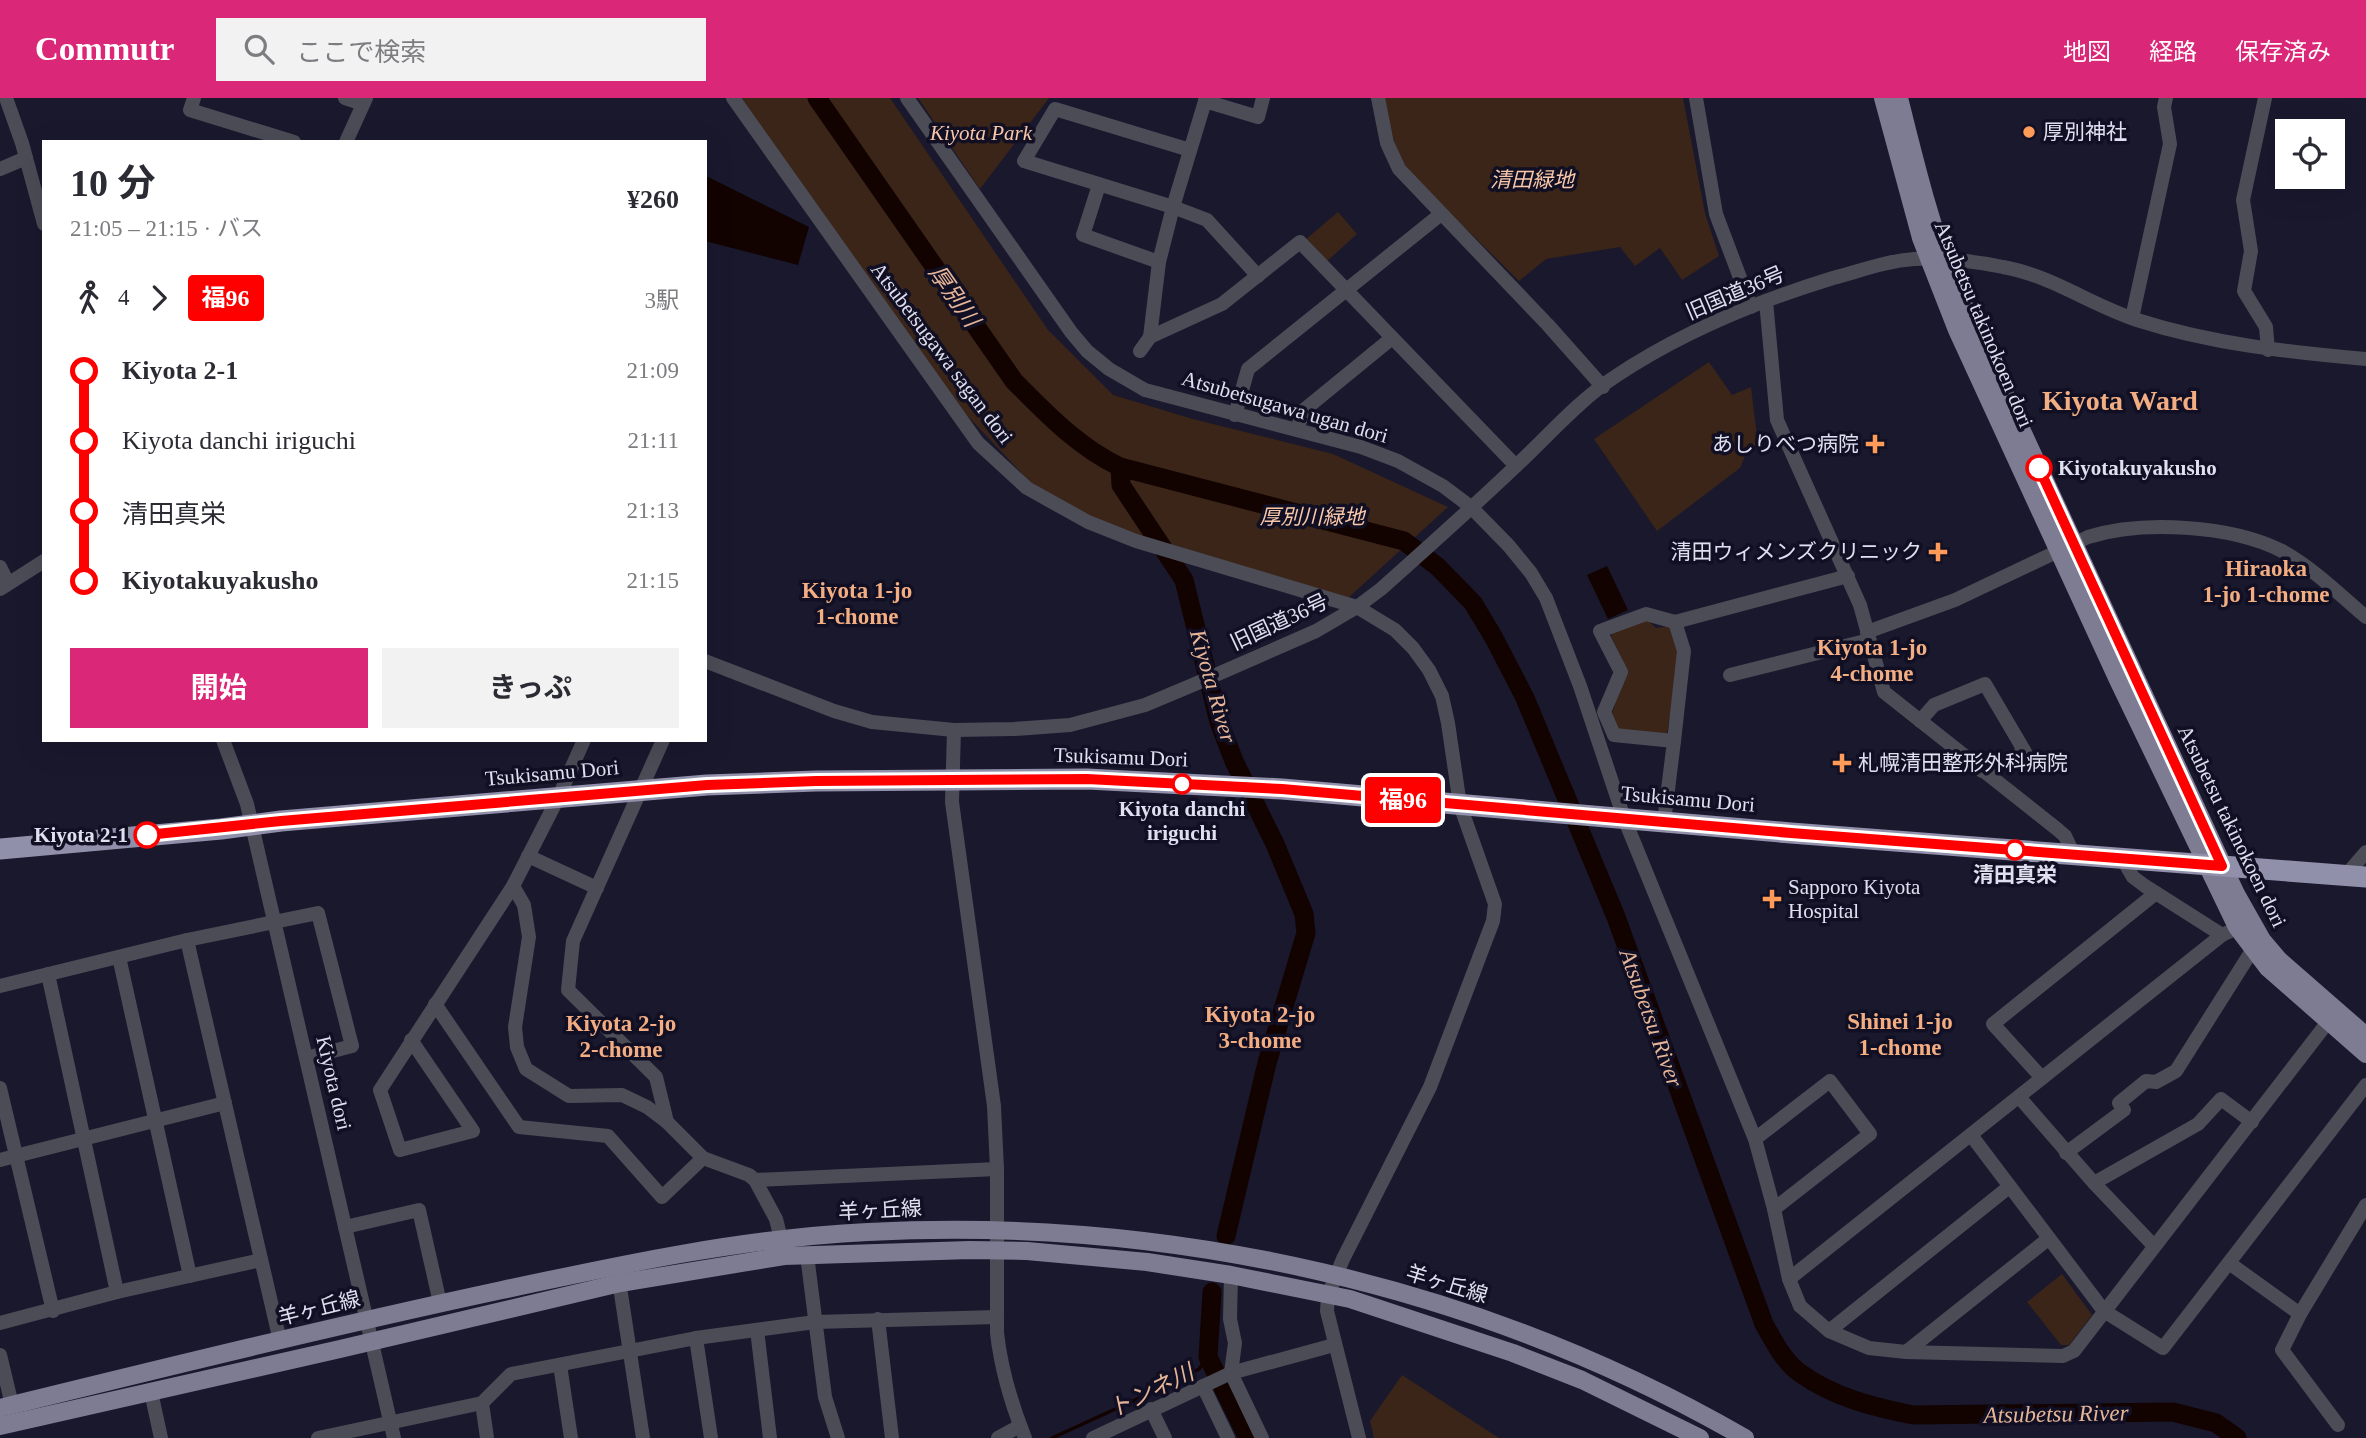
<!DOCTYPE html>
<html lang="ja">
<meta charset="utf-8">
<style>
body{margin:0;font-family:"Times New Roman","Noto Sans JP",serif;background:#f2f2f3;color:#2b2b33;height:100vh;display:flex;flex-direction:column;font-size:26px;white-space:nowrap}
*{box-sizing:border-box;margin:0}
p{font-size:23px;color:#7c7c81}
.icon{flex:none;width:38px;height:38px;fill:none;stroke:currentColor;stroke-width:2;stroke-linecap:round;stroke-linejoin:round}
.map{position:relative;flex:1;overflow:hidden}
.sheet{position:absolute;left:42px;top:42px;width:665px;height:602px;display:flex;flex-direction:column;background:#fff;border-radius:0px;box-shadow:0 7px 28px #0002}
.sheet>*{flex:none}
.badge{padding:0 14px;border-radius:5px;font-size:24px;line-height:46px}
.buttons{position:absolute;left:2275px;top:21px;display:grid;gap:14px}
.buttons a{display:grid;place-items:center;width:70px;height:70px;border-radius:0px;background:#fff;box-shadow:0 7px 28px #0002;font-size:35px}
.map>.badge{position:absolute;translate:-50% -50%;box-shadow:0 0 0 4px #fff}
.legs{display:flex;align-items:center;gap:10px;height:77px;padding:0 28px;font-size:23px}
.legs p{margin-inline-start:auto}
.summary{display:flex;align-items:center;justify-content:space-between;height:119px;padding:0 28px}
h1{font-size:38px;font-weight:700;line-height:52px}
.button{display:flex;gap:14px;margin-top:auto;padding:14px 28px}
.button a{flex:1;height:80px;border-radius:0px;background:#db2777;color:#fff;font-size:28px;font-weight:700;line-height:80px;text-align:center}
.button a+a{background:#f2f2f3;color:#2b2b33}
ul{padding:0 28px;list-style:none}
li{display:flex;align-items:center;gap:24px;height:70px;font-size:26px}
li i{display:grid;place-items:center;width:10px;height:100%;margin:0 9px;background:currentColor}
li i::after{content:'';width:18px;height:18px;margin:-9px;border:5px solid;border-radius:50%;background:#fff}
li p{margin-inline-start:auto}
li:first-child i{background:linear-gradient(#0000 50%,currentColor 0)}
li:last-child i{background:linear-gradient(currentColor 50%,#0000 0)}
header{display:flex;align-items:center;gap:42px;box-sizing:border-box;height:98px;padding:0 35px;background:#db2777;color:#fff}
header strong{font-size:33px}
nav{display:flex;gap:38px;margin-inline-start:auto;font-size:24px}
.search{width:490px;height:63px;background:#f2f2f3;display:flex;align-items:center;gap:18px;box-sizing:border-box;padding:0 24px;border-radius:0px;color:#7c7c81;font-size:26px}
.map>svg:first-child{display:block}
.green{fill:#3a2518}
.water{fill:#120300}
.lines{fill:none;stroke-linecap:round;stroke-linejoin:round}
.stream{stroke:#120300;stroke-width:3.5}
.river{stroke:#120300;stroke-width:19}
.minor{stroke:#4c4c57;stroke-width:14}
.major{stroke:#7e7c93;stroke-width:18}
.highway{stroke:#9190ab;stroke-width:21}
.line-1-casing{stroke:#fff;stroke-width:16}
.line-1{stroke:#f00;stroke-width:10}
.poi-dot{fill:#fe9b59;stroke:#110f23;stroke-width:2.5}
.stop-1-dot{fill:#fff;stroke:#f00;stroke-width:3.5}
.labels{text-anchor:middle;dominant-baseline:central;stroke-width:7;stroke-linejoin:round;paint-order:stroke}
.poi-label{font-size:21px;fill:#e0dfef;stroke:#110f23;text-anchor:start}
.park-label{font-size:21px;font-style:italic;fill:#f9c7a9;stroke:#110f23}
.street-label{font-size:21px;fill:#e0dfef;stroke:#110f23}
.stop-label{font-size:21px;font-weight:bold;fill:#e0dfef;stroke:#110f23}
.water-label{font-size:23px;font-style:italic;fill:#e6b597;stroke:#110f23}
.neighbourhood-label{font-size:23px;font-weight:bold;fill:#f3ad82;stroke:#110f23}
.district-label{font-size:28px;font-weight:bold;fill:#f3ad82;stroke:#110f23}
</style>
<header>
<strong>Commutr</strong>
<div class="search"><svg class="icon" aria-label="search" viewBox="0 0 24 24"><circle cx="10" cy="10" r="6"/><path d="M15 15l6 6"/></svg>ここで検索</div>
<nav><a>地図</a><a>経路</a><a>保存済み</a></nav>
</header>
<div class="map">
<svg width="2366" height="1340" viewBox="0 0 2366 1340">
<rect width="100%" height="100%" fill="#1a182d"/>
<g class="green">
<polygon points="738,0 890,0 1048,232 1113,297 1193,321 1333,356 1448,409 1347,501 1105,426 1030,384 943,292"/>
<polygon points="918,0 1049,0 980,91"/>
<polygon points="1382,0 1683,0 1705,115 1719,158 1682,182 1660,150 1635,168 1620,149 1546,161 1519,183 1401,67"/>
<polygon points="1338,114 1357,136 1326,164 1305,142"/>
<polygon points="1709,264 1732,297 1751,289 1757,339 1755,351 1745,358 1740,370 1657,433 1594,341"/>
<polygon points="1647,522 1656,530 1672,528 1680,557 1667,635 1662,637 1617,633 1611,619 1627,571 1611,538 1613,534"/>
<polygon points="2062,1176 2092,1217 2069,1247 2061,1247 2027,1204"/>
<polygon points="1402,1277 1499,1340 1374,1340 1370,1323"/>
</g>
<g class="water">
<polygon points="706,78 809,129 798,167 705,143"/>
<polygon points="1607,468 1628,512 1608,521 1587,477"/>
</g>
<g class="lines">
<polyline class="stream" points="1052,1340 1181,1281 1199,1271 1208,1259"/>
<g class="river">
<path d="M817 0 1014 283C1047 316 1078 349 1120 369L1404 443 1438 469 1473 505 1494 540 1525 600 1616 819 1764 1226C1774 1243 1783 1263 1800 1275 1833 1299 1873 1309 1913 1317L2173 1314 2216 1325 2237 1340"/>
<polyline points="1120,369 1121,387 1184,482 1219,624 1234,663 1275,746 1304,816 1306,835 1267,965 1226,1138"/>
<polyline points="1212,1194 1208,1259 1248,1340"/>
</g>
<g class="minor">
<polyline points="6,0 22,45 44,126"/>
<polyline points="194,0 190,12 294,44"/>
<polyline points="345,0 363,6"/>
<polyline points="733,0 978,345 1027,390 1088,424 1136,443 1357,509 1395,532 1413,550 1429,572 1442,598 1448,625 1460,707 1495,806 1493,823 1430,989 1343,1161 1328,1197 1327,1213 1359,1340"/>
<polyline points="907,0 1071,234 1087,253 1109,271 1145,292 1361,349 1398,363 1443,388 1471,409 1509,448 1531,475 1546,500 1580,588 1624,720 1755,1041 1774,1111 1789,1181 1800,1208 1829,1233 1869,1250 1906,1254 2063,1258 2074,1253 2334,916"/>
<polyline points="1378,0 1387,45 1399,71 1548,227 1603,289"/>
<polyline points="1696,0 1716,116 1751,209"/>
<polyline points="2265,0 2243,102 2251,153 2244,193 2266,229 2268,252"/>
<polyline points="1205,3 1258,19 1263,0"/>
<polyline points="346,44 366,0"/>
<polyline points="1190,52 1055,11 1024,63 1173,109 1207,122 1258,178"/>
<polyline points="0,71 26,60"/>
<polyline points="1099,87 1083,137 1159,164"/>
<polyline points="1766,203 1777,322 1860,507 1884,594 2057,731 2065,738 2074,757"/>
<polyline points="2132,220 2170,46 2164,9 2166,0"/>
<polyline points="1150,239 1222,206 1300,144 1516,368"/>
<polyline points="1140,253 1150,239 1159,164 1173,109 1206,0"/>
<polyline points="1235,317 1248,271 1441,116"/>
<polyline points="1297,331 1304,312 1392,240"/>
<polyline points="0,469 8,485"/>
<polyline points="0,491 44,463"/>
<path d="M1867 534 1955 502 2088 439C2142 422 2231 427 2282 453 2313 470 2339 496 2366 519"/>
<path d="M705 563 834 613 872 624 954 632 1014 631 1070 627 1145 607 1195 586 1316 533 1357 509 1381 491C1427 450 1473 409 1517 367 1549 337 1579 302 1616 278 1682 234 1758 203 1833 180 1860 173 1886 163 1914 161 1943 160 1974 163 2003 169 2050 177 2091 207 2137 222 2212 246 2288 254 2366 261"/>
<polyline points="1730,577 1869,542"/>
<polyline points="1920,623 1934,607 1985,586 2025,654 1982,673"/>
<path d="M954 632 952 704 994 1008 997 1071V1235C1001 1271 1011 1305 1025 1340"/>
<polyline points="223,642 247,706 394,1340"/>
<polyline points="663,642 573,843 568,892 656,979 667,1024 703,1060 749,1077 755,1082 776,1121 783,1149"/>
<polyline points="1674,643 1684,553 1675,524"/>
<polyline points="1664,724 1674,643 1614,637 1604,614 1621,574 1600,533 1646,516 1675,524 1848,478"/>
<polyline points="528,758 597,790"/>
<polyline points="2122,760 2133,779 2145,788 2222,837"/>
<polyline points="2346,777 2366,754"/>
<polyline points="513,788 524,807 529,839 515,929 517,949 526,971 569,998 622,997 647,1009 667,1024"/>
<polyline points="187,842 280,1243"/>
<polyline points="119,859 190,1178"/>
<polyline points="48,876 117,1194"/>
<polyline points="0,888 187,842 318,815 352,948 306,960"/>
<polyline points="435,906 519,1029 608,1038 662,1099 703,1060"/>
<polyline points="411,942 473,1033 400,1052 380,992 513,788 559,698 584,642"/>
<polyline points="2042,980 1993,926 2156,795"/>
<polyline points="0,990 53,1213"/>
<polyline points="2019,999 2094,1085 2198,1026 2221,1001 2252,1024"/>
<polyline points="1971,1037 2104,1213 2163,1250 2366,987"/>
<polyline points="1755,1041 1830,983 1870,1036 1774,1111"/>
<polyline points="2066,1055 2124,1012 2119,1005 2146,983 2156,984 2176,973 2253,851"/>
<polyline points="0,1062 225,1005"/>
<polyline points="755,1082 997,1071"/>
<polyline points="2094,1085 2154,1148"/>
<polyline points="345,1129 419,1112 440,1205"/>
<polyline points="807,1157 825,1299 838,1340"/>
<polyline points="2229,1165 2300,1216"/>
<polyline points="618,1176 643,1340"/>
<polyline points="1231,1177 1230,1221 1235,1245 1231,1275 1262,1340"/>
<polyline points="1789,1181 2222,837 2246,826"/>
<polyline points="878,1221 892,1340"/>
<polyline points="0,1225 117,1194 261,1162"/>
<polyline points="757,1232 770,1340"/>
<polyline points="1829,1233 2009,1089"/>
<polyline points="696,1240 711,1340"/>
<polyline points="1906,1254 2048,1141"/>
<polyline points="0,1257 12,1307"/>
<polyline points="560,1267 571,1340"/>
<polyline points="1203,1288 1228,1340"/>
<polyline points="151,1294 161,1340"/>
<polyline points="482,1305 487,1340"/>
<polyline points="1151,1311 1165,1340"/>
<polyline points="2338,1327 2282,1252 2300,1216 2366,1107"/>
<polyline points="318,1340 482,1305 511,1276 696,1240 815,1224 997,1219"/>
<polyline points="998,1340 1020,1328"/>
<polyline points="1093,1340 1231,1275 1334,1247"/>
</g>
<g class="major">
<polyline points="1883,0 1921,140 1957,232 2118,582 2237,829 2268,870 2366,956"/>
<path d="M1899 0C1915 63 1930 128 1955 188L2236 796 2262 842 2279 862 2366 938"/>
<path d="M0 1310C167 1269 334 1228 502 1192 623 1166 744 1140 868 1134 1171 1118 1482 1188 1745 1340"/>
<polyline points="0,1328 340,1251 620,1185 784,1158 970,1152 1027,1153 1147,1164 1231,1177 1350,1201 1513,1255 1582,1282 1700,1340"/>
</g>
<polyline class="highway" points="0,751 221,731 281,723 707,687 816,683 1087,681 1282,691 1791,735 2366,779"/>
</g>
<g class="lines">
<defs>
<polyline id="line-1" points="147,737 281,723 707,687 816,683 1087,681 1282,691 1791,735 2222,768 2039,370"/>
</defs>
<use href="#line-1" class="line-1-casing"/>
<use href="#line-1" class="line-1"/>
</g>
<g class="poi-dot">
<circle cx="2029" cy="34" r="7"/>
<path d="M1871.5 335.5h7v7h7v7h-7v7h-7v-7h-7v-7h7z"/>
<path d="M1934.5 443.5h7v7h7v7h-7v7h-7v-7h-7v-7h7z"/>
<path d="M1838.5 654.5h7v7h7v7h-7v7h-7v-7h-7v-7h7z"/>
<path d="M1768.5 790.5h7v7h7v7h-7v7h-7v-7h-7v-7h7z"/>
</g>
<g class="stop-1-dot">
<circle cx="2039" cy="370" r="12"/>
<circle cx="1182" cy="686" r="9"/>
<circle cx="147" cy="737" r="12"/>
<circle cx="2015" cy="752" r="9"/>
</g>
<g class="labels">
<g class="poi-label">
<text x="2043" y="34">厚別神社</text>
<text x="1859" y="346" text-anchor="end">あしりべつ病院</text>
<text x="1922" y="454" text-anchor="end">清田ウィメンズクリニック</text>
<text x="1858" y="665">札幌清田整形外科病院</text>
<text x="1788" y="789">Sapporo Kiyota<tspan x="1788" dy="24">Hospital</tspan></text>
</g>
<g class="park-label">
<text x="981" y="35">Kiyota Park</text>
<text x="1532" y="82">清田緑地</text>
<text x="1312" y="419">厚別川緑地</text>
</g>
<g class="street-label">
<text transform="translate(1735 195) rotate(-23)">旧国道36号</text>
<text transform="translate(1984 226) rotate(67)">Atsubetsu takinokoen dori</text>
<text transform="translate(942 255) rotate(53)">Atsubetsugawa sagan dori</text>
<text transform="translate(1285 309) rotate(16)">Atsubetsugawa ugan dori</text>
<text transform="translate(1279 524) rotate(-25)">旧国道36号</text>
<text transform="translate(1121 659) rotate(2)">Tsukisamu Dori</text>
<text transform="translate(552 675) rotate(-5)">Tsukisamu Dori</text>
<text transform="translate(1688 701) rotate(5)">Tsukisamu Dori</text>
<text transform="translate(2232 728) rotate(64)">Atsubetsu takinokoen dori</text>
<text transform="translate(334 985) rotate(77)">Kiyota dori</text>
<text transform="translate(880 1112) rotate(-3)">羊ヶ丘線</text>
<text transform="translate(1447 1186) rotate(17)">羊ヶ丘線</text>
<text transform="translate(319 1210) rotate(-14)">羊ヶ丘線</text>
</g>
<g class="stop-label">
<text x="2058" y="370" text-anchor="start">Kiyotakuyakusho</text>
<text x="1182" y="711">Kiyota danchi<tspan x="1182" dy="24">iriguchi</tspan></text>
<text x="128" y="737" text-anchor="end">Kiyota 2-1</text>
<text x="2015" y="777">清田真栄</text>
</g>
<g class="water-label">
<text transform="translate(954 198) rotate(55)">厚別川</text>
<text transform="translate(1213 588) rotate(74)">Kiyota River</text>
<text transform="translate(1651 920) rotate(70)">Atsubetsu River</text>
<text transform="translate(1151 1293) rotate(-26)">トンネ川</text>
<text transform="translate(2056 1316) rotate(-1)">Atsubetsu River</text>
</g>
<g class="neighbourhood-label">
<text x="2266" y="470">Hiraoka<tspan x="2266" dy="26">1-jo 1-chome</tspan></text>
<text x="857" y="492">Kiyota 1-jo<tspan x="857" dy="26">1-chome</tspan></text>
<text x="1872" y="549">Kiyota 1-jo<tspan x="1872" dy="26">4-chome</tspan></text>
<text x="1260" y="916">Kiyota 2-jo<tspan x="1260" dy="26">3-chome</tspan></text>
<text x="1900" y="923">Shinei 1-jo<tspan x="1900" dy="26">1-chome</tspan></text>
<text x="621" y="925">Kiyota 2-jo<tspan x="621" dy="26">2-chome</tspan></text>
</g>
<g class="district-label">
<text x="2120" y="302">Kiyota Ward</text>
</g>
</g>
</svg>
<div class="buttons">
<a><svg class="icon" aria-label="locate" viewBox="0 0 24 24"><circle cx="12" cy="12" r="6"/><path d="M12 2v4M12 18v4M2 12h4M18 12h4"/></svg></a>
</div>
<b class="badge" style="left:1403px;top:702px;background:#f00;color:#fff">福96</b>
<section class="sheet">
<div class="summary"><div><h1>10 分</h1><p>21:05 – 21:15 · バス</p></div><b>¥260</b></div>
<div class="legs"><svg class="icon" aria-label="walk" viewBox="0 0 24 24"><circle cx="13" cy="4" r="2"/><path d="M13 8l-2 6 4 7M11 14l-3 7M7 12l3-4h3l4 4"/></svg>4<svg class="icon" aria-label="forward" viewBox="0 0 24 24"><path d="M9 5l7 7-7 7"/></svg><b class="badge" style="background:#f00;color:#fff">福96</b><p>3駅</p></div>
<ul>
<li><i style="color:#f00"></i><b>Kiyota 2-1</b><p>21:09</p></li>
<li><i style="color:#f00"></i><span>Kiyota danchi iriguchi</span><p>21:11</p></li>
<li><i style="color:#f00"></i><span>清田真栄</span><p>21:13</p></li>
<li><i style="color:#f00"></i><b>Kiyotakuyakusho</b><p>21:15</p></li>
</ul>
<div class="button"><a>開始</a><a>きっぷ</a></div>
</section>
</div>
